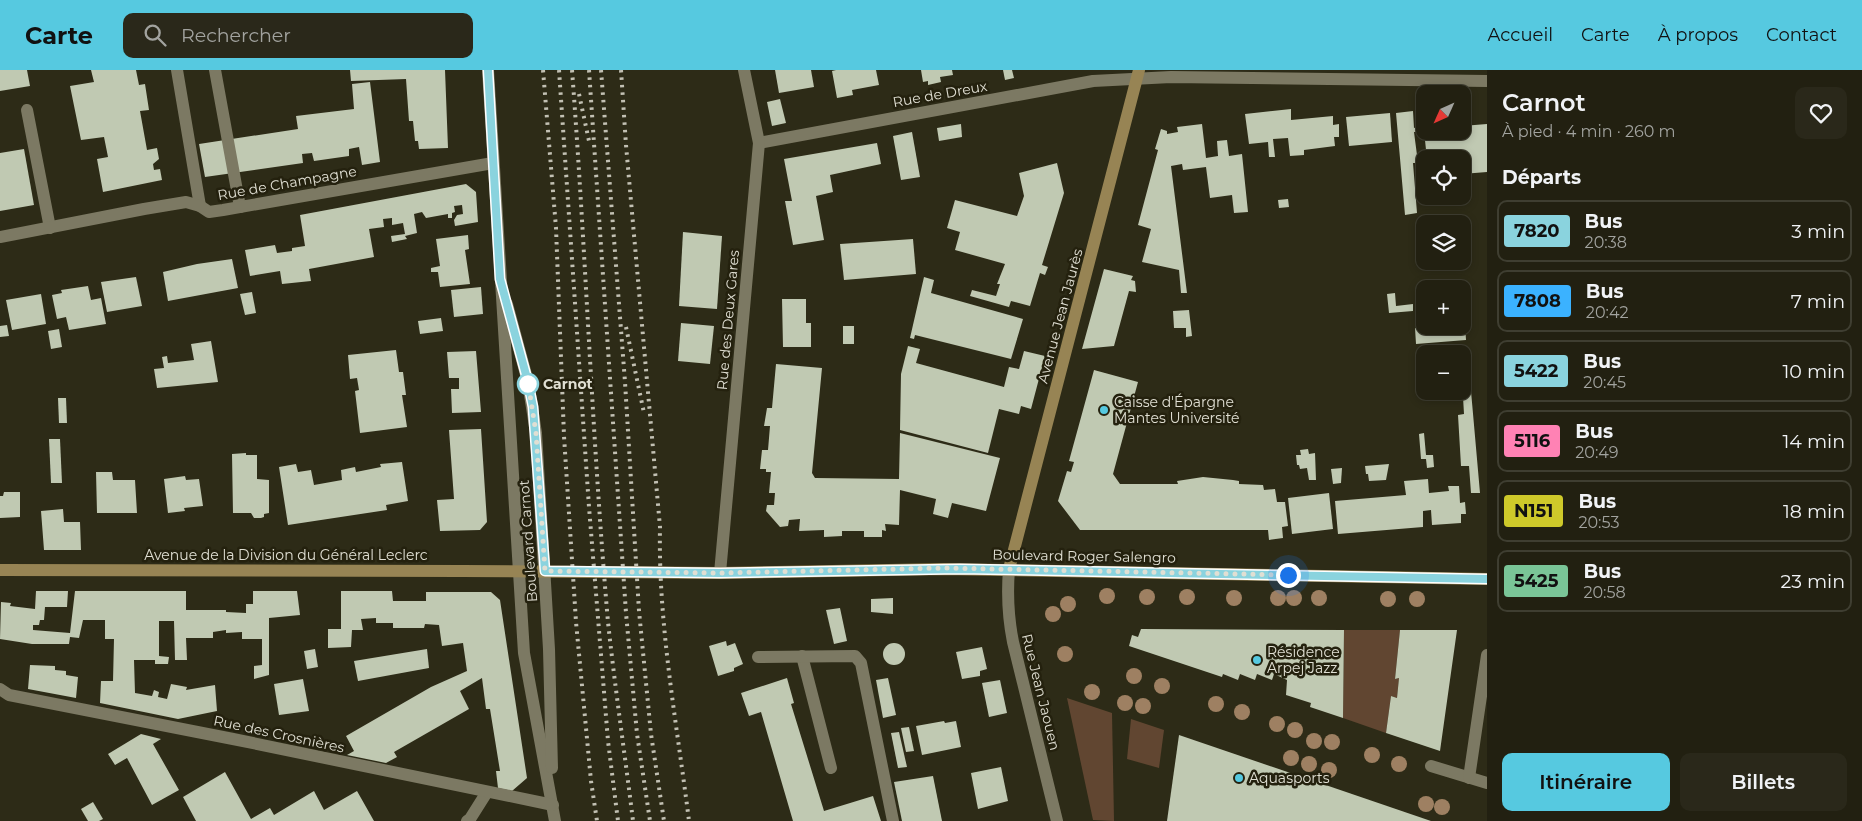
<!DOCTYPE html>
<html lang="fr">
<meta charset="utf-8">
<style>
body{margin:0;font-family:Montserrat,sans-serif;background:#2a281a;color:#f1f3f6;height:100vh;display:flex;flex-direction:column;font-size:19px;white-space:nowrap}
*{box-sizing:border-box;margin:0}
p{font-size:16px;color:#a2a39f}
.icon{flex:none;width:28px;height:28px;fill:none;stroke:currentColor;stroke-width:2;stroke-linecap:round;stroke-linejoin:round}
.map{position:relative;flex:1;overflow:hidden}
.sheet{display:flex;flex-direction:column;background:#222011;width:375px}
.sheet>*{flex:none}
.badge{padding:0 10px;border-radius:4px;font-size:18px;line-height:32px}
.needle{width:32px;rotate:225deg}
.controls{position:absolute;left:1416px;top:15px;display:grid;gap:10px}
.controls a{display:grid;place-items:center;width:55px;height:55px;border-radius:10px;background:#222011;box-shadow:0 2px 8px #0003,0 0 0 1px #3f3e31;font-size:25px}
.you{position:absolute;width:25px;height:25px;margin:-12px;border:4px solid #fff;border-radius:50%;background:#1a73e8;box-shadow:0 0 0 8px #1a73e833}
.map>.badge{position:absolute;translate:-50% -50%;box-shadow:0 0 0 2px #fff}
h2{padding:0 15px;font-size:19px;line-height:45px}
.round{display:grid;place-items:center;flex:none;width:52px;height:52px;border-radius:10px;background:#2a281a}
.head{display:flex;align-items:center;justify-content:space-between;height:85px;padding:0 15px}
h1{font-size:24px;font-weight:600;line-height:38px}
.action{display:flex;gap:10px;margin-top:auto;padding:10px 15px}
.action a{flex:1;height:58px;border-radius:10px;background:#56c9e0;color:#111;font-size:20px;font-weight:600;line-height:58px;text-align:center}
.action a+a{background:#2a281a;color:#f1f3f6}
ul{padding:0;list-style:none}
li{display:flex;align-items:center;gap:15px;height:62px;margin:0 10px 8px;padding:0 5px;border:2px solid #3f3e31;border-radius:10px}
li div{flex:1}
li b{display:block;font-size:19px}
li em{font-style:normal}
li .badge{min-width:55px;font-weight:700;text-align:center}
header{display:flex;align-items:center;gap:30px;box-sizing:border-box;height:70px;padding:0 25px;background:#56c9e0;color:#111}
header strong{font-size:24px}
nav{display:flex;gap:28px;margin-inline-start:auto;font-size:18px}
.search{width:350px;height:45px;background:#2a281a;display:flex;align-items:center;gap:12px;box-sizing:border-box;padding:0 18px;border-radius:10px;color:#a2a39f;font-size:19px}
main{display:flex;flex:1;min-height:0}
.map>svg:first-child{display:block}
.green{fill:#614631}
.building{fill:#c0c9b2}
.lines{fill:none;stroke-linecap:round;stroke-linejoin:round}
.service{stroke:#7c7963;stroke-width:12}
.minor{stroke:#7c7963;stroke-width:12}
.secondary{stroke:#978454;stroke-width:12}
.rail{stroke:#c2c0b3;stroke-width:4;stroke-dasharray:2.5 5;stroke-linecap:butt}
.tree{fill:#9e8062}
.line-casing{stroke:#fff;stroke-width:11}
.line{stroke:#8ad3de;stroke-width:8}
.walk{stroke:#e0dfd3;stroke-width:5;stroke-dasharray:0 9}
.stop-dot{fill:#fff;stroke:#8ad3de;stroke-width:2.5}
.poi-dot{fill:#56c9e0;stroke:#24210e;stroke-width:2}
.labels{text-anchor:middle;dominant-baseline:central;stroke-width:5;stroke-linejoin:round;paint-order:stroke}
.street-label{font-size:14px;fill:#e0dfd3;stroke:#24210e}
.stop-label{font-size:14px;font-weight:bold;fill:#e0dfd3;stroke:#24210e;text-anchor:start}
.poi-label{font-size:14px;fill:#e0dfd3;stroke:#24210e;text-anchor:start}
</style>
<header>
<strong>Carte</strong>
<div class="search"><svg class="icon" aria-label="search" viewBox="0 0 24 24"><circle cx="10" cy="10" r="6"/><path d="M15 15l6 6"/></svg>Rechercher</div>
<nav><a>Accueil</a><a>Carte</a><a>À propos</a><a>Contact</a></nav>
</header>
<main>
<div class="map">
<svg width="1487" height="751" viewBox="0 0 1487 751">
<rect width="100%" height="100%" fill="#2d2b17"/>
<g class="green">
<polygon points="1344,560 1400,560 1395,609 1399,608 1397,628 1391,626 1386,663 1343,648"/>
<polygon points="1067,628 1112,643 1114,751 1093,750"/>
<polygon points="1131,649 1164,660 1159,698 1127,689"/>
</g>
<g class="building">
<polygon points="0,0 27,0 30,16 0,21"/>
<polygon points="91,0 136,0 139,15 145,14 149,40 140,41 147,80 157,78 159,89 153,94 154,100 160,99 162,110 103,122 97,89 108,87 104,67 81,70 70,16 94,12"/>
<polygon points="350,0 445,0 448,78 419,79 418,71 415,71 413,51 409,51 406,9 351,11"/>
<polygon points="775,0 811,0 814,17 779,23"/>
<polygon points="836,0 876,0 879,15 852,20 853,25 837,28 832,1"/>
<polygon points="921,0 952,0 953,5 940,7 941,12 928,15 928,11 923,12"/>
<polygon points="1003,0 1012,0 1014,8 1005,10"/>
<polygon points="370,12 380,92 362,95 359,77 349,79 349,86 314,91 312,83 302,84 303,93 205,107 199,74 298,59 296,46 354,39 352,14"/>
<polygon points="780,29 786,53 772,56 767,32"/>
<polygon points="1291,39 1291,50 1333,46 1333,55 1339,54 1339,67 1334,67 1335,76 1304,80 1304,85 1290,86 1288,68 1273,69 1275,87 1269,87 1268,72 1249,74 1245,44"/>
<polygon points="1413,41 1414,58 1417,57 1417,62 1414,62 1418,93 1413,93 1417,143 1405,145 1396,43"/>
<polygon points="1390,43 1392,72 1349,76 1346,47"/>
<polygon points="961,54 962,67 939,71 937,58"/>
<polygon points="1202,54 1206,88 1218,86 1217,71 1227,70 1229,86 1242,84 1248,142 1234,143 1232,125 1210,128 1206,97 1183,100 1182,94 1171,96 1187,223 1181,223 1179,200 1142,192 1151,159 1138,155 1158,80 1155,79 1161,59 1167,61 1167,64 1178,62 1177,57"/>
<polygon points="1487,54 1487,102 1462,104 1462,89 1427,89 1424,61 1462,61 1462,56"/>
<polygon points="912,62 920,107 901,110 893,66"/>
<polygon points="877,73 881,94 830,105 833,122 816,126 824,170 793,175 785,131 792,131 784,89"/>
<polygon points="24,79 34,135 0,141 0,83"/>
<polygon points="1057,93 1064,123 1042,195 1048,197 1045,205 1040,203 1030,236 1011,231 1009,237 970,226 972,220 996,226 1000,214 997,214 1005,194 955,180 960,162 947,158 955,130 1017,146 1024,126 1019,103"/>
<polygon points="466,114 476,122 478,152 455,156 454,150 457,145 463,144 462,135 454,136 455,142 452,143 452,148 448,148 448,144 426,148 422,142 414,144 417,163 405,166 407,169 392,172 391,166 405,164 403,153 392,155 392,148 383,149 384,157 369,159 374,187 309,199 311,211 282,214 280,201 250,206 245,180 275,175 277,183 292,181 292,178 305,176 300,145"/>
<polygon points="1288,129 1289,137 1279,138 1278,130"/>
<polygon points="683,162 722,166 717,239 679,236"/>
<polygon points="468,165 469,179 465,180 470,214 440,217 438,202 431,202 431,198 440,196 436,169"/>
<polygon points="913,169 916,204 844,210 840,174"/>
<polygon points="232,189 238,218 168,231 163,202 197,194"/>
<polygon points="1104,199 1133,206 1131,210 1135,211 1136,222 1129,221 1114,276 1082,279"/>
<polygon points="136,207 142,236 107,242 101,212"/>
<polygon points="924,207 934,210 931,223 1023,249 1011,289 915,265 914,269 910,268"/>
<polygon points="88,216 91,230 101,228 106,254 69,260 66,247 57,249 52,225 62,223 61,220"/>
<polygon points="481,217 483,244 454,247 451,220"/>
<polygon points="252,222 256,243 245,245 240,224"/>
<polygon points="1395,223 1396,236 1413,234 1413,241 1389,243 1387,224"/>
<polygon points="41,224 46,254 12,260 6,230"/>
<polygon points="782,229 806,229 806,253 811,253 811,277 783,277"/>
<polygon points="1189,240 1192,266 1186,267 1186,258 1174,258 1173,241"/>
<polygon points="441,248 443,261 420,264 418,251"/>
<polygon points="681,253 714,256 710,294 678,291"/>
<polygon points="1462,254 1465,254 1466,270 1416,274 1415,258 1462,256"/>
<polygon points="7,255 9,266 0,267 0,256"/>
<rect x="843" y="256" width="11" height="18"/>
<polygon points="59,259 62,277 51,279 48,261"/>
<polygon points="211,271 218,312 157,318 154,299 164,298 162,287 167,286 168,293 194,290 191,274"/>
<polygon points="908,276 920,279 916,293 1004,317 1009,297 1019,299 1024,281 1045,286 1031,339 1021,336 1019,344 999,339 988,383 900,360 901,304"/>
<polygon points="396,280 399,302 403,302 406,325 402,325 407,357 360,363 355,321 359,320 357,308 350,309 348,285"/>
<polygon points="476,281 481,342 452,343 451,319 459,319 459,308 449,308 447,282"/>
<polygon points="776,294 822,298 812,403 815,408 899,409 900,363 1000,388 986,441 952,433 948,448 933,444 936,429 900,420 899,455 885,454 886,461 882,460 882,467 864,467 864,461 842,461 842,466 824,467 824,460 799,461 800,449 789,450 788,456 780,457 766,441 767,435 774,435 775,423 769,423 771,402 766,402 766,399 760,399 762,380 768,380 770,356 764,356 767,338 772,338"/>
<polygon points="1094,300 1138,312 1113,404 1120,414 1178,414 1177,411 1203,407 1233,410 1239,411 1239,414 1263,415 1264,420 1275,419 1277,432 1285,432 1288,456 1282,457 1283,468 1269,470 1268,460 1080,460 1058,431 1067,401 1071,402 1074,392 1069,391"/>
<polygon points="1466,321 1471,321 1480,423 1471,423 1469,396 1461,396 1458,345 1464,344 1463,327 1466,326"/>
<polygon points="58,328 66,328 67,353 59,353"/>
<polygon points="481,359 487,452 480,460 440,461 437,430 454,429 449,360"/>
<polygon points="1424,363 1426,385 1433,385 1434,397 1427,398 1426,389 1421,389 1419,364"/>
<polygon points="49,369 60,369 62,413 51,413"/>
<polygon points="1308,379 1309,384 1315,383 1316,410 1309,410 1307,398 1300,399 1299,395 1297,395 1296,385 1301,385 1300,380"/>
<polygon points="246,383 246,385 257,385 257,409 269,410 269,443 264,444 264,447 261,448 254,448 251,443 233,443 232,384"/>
<polygon points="402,392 408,431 386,435 387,440 288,455 279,397 296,394 298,402 311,400 314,415 342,410 341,400 355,397 356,402 381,397 380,394"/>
<polygon points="1389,394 1386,410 1369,411 1368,404 1366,404 1365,396"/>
<polygon points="1342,398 1341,413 1333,414 1331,399"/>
<polygon points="96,402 112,402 113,410 135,410 137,443 97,443"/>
<polygon points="185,406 186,410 199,409 203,436 184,438 185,441 168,443 164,409"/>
<polygon points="1428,409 1429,423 1449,421 1448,416 1459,416 1460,433 1465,432 1466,444 1461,444 1461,453 1432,455 1431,440 1423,441 1423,457 1338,464 1335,431 1406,425 1404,411"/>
<polygon points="4,422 20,422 20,447 0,448 0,426 3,426"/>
<polygon points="1329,423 1333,459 1292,464 1288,428"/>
<polygon points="63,439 64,452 80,452 81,480 44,480 41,441"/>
<polygon points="36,521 68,521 67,537 45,537 44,550 40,550 39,555 33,555 33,560 70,563 75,521 186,521 186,540 226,540 226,542 246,543 246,534 253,534 253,521 297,521 300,545 269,548 269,605 254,609 254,596 262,595 262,569 242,569 242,562 226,563 226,560 213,562 213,568 186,568 187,590 175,590 174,551 159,551 159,586 169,587 168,594 155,594 155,590 134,590 135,623 152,626 154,620 159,622 158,627 167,629 171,614 187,617 186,620 215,615 217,641 178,649 100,633 101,611 113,611 114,569 105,569 105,550 83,550 79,568 70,567 69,574 32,574 0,569 1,532 11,533 10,536 35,539"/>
<polygon points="341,521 392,521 393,531 426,531 426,522 491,522 500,530 527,708 512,721 498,718 496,701 500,701 490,639 486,639 482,608 460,621 469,639 394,682 397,687 386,693 347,685 354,681 346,666 431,617 467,601 463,573 442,576 439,555 425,554 424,558 393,558 393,553 376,553 376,548 361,549 363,560 352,560 351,577 328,578 328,559 341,559"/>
<polygon points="893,528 893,544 871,542 871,529"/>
<polygon points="840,538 847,571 834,574 826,540"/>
<polygon points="1141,559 1344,560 1343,648 1310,637 1311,633 1286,625 1287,610 1274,604 1272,610 1257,604 1255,610 1240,604 1238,610 1223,604 1222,607 1129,576 1132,565 1138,567"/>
<polygon points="1400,560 1457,560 1440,681 1386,663 1391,626 1397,628 1399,608 1395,609"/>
<polygon points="726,571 727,576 735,573 743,594 734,598 734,601 718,606 709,576"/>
<circle cx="894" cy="584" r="11"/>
<polygon points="982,577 987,599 980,601 980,606 962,609 956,582"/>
<polygon points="315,579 318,597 307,599 304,581"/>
<polygon points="427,579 429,598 358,611 354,591"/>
<polygon points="30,595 55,596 55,600 66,601 66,605 78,607 76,628 28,619"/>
<polygon points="787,608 794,633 791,634 824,741 873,726 881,751 793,751 761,642 749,646 741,623"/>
<polygon points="888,608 896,645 883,648 876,610"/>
<polygon points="303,609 309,641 279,645 274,614"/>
<polygon points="1000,610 1007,643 989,647 982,613"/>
<polygon points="944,651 945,653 956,651 961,677 922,685 916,656"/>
<polygon points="909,657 914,681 906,682 901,658"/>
<polygon points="899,662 907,697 898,698 891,663"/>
<polygon points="141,664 161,669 153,674 179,720 152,735 127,688 115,695 108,684"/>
<polygon points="1179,665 1431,751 1167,751"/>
<polygon points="1001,697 1008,731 978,739 971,703"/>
<polygon points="225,702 251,749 270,738 274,745 314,721 324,740 357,721 374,751 196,751 183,727"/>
<polygon points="933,706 942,751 902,751 894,712"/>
<polygon points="93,732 103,749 99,751 88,751 81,739"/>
</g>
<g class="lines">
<g class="service">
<polyline points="215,0 240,137"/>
<polyline points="802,586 831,698"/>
<polyline points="758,587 855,586 861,593 893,751"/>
<polyline points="467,751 470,749 487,722"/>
</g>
<g class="minor">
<polyline points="177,0 200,136"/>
<polyline points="488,0 524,583 555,751"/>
<polyline points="27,40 50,158"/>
<polyline points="759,73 1093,11 1171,7 1487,11"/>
<polyline points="0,167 144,139 186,132 200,136 209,142 223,140 493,93"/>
<polyline points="507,234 528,312 536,363 549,579 552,698"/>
<path d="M1009 499C1007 524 1008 547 1013 572L1057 751"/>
<polyline points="720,503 759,73 744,0"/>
<polyline points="0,619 9,625 233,669 553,735"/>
<polyline points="1431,696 1487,713"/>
<polyline points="1469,708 1487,585"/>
</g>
<g class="secondary">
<polyline points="1009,499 1139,0"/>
<polyline points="0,500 462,501 720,503 944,499 1487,509"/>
</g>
<g class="rail">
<polyline points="543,0 556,158 564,366 576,552 591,711 597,751"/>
<polyline points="559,0 589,437 608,671 618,751"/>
<path d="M572 0C586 184 592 368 608 552 615 618 625 685 633 751"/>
<polyline points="589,0 626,543 637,664 650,751"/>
<polyline points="601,0 625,312 639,541 651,664 664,751"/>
<path d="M621 0 626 75 660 457C658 555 677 654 689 751"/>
<polyline points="579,24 589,71"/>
<polyline points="626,257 644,343"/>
</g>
</g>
<g class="tree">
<circle cx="1107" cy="526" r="8"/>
<circle cx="1147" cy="527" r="8"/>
<circle cx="1187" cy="527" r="8"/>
<circle cx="1234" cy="528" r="8"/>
<circle cx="1278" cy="528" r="8"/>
<circle cx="1294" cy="528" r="8"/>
<circle cx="1319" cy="528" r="8"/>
<circle cx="1388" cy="529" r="8"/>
<circle cx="1417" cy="529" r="8"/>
<circle cx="1068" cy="534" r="8"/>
<circle cx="1053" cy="544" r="8"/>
<circle cx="1065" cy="584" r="8"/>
<circle cx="1134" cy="606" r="8"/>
<circle cx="1162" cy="616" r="8"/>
<circle cx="1092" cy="622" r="8"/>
<circle cx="1125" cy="633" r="8"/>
<circle cx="1216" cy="634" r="8"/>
<circle cx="1143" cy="636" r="8"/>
<circle cx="1242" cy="642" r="8"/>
<circle cx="1277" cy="654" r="8"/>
<circle cx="1295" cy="660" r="8"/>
<circle cx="1314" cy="671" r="8"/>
<circle cx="1332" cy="672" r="8"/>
<circle cx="1372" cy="685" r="8"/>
<circle cx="1291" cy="688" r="8"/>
<circle cx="1309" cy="694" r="8"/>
<circle cx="1399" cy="694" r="8"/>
<circle cx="1329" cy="700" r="8"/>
<circle cx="1426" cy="734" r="8"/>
<circle cx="1442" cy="737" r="8"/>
</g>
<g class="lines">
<defs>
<polyline id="line" points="488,0 500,209 528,312 533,337 545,501 720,503 960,499 1487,509"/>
</defs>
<use href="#line" class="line-casing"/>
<use href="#line" class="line"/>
<polyline class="walk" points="528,314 528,312 536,363 545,501 720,503 944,498 1288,505"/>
</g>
<circle class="stop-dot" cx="528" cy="314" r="10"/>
<g class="poi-dot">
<circle cx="1104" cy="340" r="5"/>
<circle cx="1257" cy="590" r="5"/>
<circle cx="1239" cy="708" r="5"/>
</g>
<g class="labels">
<g class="street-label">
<text transform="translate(940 24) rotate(-10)">Rue de Dreux</text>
<text transform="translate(287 113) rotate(-10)">Rue de Champagne</text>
<text transform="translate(1060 246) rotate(-75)">Avenue Jean Jaurès</text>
<text transform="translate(728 250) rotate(-85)">Rue des Deux Gares</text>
<text transform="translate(528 471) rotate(-94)">Boulevard Carnot</text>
<text x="286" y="485">Avenue de la Division du Général Leclerc</text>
<text transform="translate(1084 486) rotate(1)">Boulevard Roger Salengro</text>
<text transform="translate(1041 622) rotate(76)">Rue Jean Jaouen</text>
<text transform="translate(279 664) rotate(12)">Rue des Crosnières</text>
</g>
<g class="stop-label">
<text x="543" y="314">Carnot</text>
</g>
<g class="poi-label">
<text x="1114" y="332">Caisse d'Épargne<tspan x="1114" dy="16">Mantes Université</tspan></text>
<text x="1267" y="582">Résidence<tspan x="1267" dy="16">Arpej Jazz</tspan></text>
<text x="1249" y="708">Aquasports</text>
</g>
</g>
</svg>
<div class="controls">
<a><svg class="needle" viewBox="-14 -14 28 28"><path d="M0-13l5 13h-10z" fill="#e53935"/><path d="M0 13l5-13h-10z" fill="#a2a39f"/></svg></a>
<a><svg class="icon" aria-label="locate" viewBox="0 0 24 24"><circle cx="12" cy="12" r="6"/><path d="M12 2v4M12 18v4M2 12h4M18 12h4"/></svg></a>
<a><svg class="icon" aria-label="layers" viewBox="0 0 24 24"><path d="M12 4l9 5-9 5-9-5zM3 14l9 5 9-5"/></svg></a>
<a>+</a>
<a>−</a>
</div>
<div class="you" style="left:1288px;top:505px"></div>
</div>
<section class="sheet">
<div class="head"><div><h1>Carnot</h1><p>À pied · 4 min · 260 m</p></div><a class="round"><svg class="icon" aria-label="heart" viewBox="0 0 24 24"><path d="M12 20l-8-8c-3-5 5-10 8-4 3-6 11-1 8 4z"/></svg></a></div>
<h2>Départs</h2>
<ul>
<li><span class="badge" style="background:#8ad3de;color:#111">7820</span><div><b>Bus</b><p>20:38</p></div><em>3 min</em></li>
<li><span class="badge" style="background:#3bb2ff;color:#111">7808</span><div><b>Bus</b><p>20:42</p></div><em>7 min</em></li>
<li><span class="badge" style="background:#8ad3de;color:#111">5422</span><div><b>Bus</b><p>20:45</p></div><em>10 min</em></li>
<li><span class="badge" style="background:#ff82b4;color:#111">5116</span><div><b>Bus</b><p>20:49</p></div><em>14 min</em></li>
<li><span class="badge" style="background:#cec92a;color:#111">N151</span><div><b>Bus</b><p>20:53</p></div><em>18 min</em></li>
<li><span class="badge" style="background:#7ac597;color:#111">5425</span><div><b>Bus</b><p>20:58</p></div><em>23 min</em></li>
</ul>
<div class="action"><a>Itinéraire</a><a>Billets</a></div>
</section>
</main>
